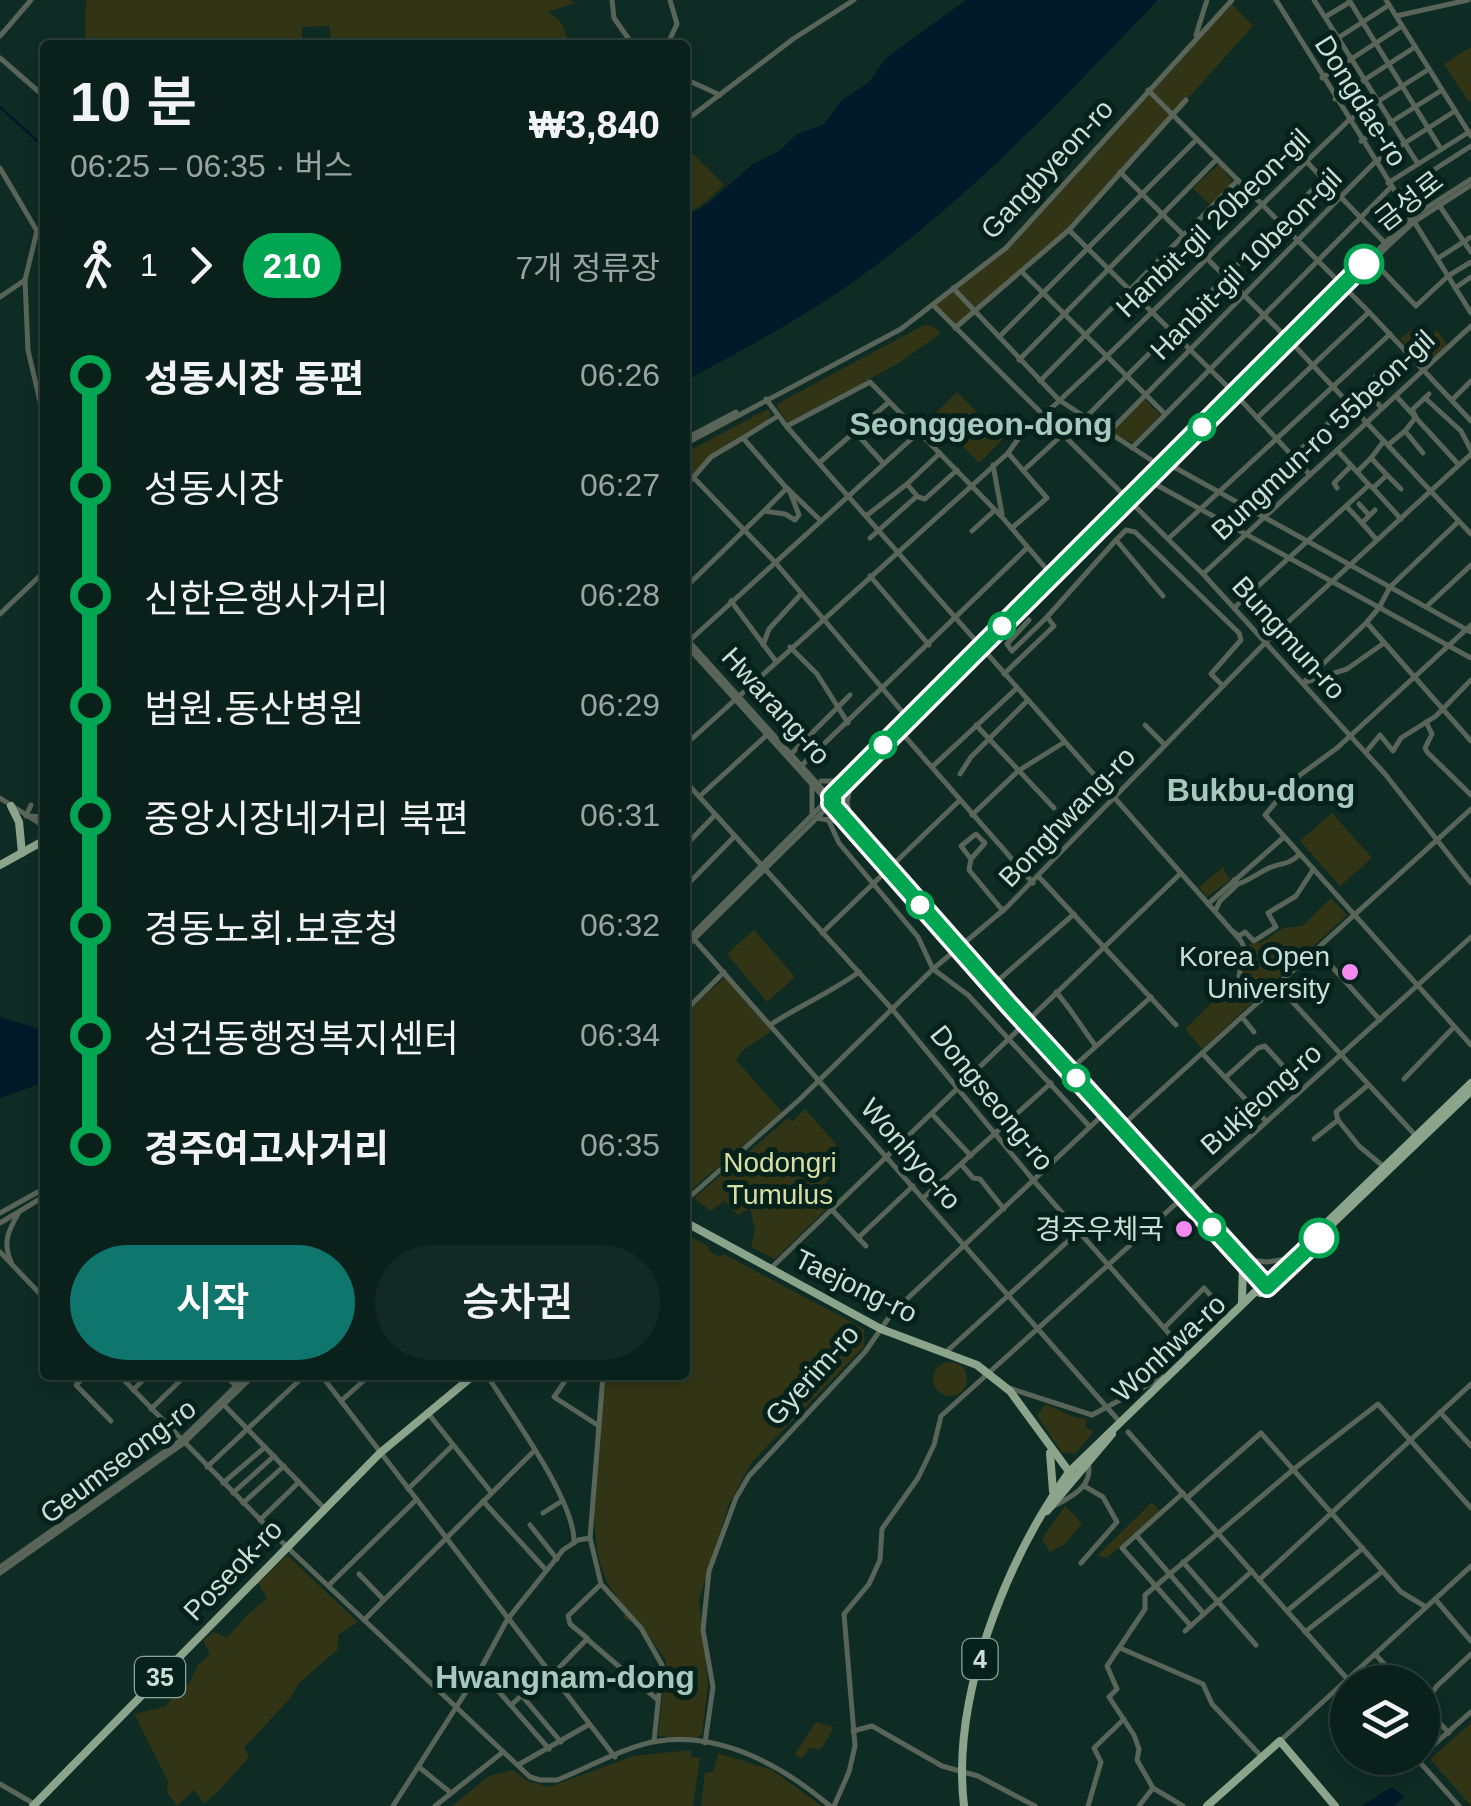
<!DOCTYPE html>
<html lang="ko">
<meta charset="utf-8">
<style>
body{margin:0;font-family:Arial,"Noto Sans KR",sans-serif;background:#132924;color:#f1f3f6;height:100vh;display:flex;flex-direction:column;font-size:38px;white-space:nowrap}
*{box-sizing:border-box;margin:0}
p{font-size:32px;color:#99a3a3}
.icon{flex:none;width:55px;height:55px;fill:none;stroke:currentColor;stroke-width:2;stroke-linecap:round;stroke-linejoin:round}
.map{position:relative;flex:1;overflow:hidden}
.panel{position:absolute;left:40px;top:40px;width:650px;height:1340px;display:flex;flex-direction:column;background:#0a211b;border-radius:10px;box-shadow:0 5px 15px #0003,0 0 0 2px #2a3e3a}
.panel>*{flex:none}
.badge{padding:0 20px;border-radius:32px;font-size:35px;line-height:65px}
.fabs{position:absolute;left:1330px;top:1665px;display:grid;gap:20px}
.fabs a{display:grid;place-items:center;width:110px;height:110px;border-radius:50%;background:#0a211b;box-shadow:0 5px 15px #0003,0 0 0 2px #2a3e3a;font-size:50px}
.map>.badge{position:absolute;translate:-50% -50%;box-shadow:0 0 0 5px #fff}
.legs{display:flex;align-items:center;gap:15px;height:110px;padding:0 30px;font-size:32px}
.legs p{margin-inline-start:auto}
.summary{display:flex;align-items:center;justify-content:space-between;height:170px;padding:0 30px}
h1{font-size:55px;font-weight:600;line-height:75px}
.cta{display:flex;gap:20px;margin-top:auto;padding:20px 30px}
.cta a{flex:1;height:115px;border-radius:60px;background:#0f766e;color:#fff;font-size:40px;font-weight:600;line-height:115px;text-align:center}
.cta a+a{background:#132924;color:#f1f3f6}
ul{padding:0 30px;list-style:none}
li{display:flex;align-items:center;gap:35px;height:110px;font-size:38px}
li i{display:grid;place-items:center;width:15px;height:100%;margin:0 12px;background:currentColor}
li i::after{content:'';width:25px;height:25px;margin:-12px;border:8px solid;border-radius:50%;background:#0a211b}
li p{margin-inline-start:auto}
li:first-child i{background:linear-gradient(#0000 50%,currentColor 0)}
li:last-child i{background:linear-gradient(currentColor 50%,#0000 0)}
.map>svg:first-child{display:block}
.green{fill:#323515}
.water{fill:#001a2a}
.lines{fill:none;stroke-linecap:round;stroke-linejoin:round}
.stream{stroke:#001a2a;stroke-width:2.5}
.minor{stroke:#5a6559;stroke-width:5}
.major{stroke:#8da48c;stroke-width:8}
.line-1-casing{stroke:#fff;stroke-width:22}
.line-1{stroke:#00a651;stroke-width:15}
.stop-1-dot{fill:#fff;stroke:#00a651;stroke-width:5}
.poi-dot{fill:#f489f0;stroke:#04221b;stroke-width:4}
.labels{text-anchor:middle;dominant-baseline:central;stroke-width:10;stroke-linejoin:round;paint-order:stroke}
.shield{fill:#04221b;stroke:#91a59f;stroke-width:2.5}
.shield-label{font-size:25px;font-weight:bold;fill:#cdddd8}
.street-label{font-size:28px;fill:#cdddd8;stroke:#04221b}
.poi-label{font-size:28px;fill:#cdddd8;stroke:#04221b;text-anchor:end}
.park-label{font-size:28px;fill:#d9dfa2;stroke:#04221b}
.quarter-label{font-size:32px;font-weight:bold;fill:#a7c8be;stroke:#04221b}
</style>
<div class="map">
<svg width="1471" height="1806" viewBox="0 0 1471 1806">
<rect width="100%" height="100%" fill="#0e2c24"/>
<g class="green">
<polygon points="86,0 569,0 575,3 548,12 560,21 571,45 331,45 329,26 302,27 302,44 299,45 85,45"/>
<polygon points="1230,2 1253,26 1069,230 955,328 934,306 1006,248"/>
<polygon points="1471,47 1471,100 1469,102 1444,64"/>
<polygon points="685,146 724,185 702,205 685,215"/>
<polygon points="1219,164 1233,183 1211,206 1193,188"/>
<polygon points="924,325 932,326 941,333 899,363 788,423 777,407 777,404"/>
<polygon points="1412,329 1425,341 1437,330 1447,345 1427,363 1422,362 1400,339"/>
<polygon points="957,392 1003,439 979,463 933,416"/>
<polygon points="1144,399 1160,415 1133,443 1113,435 1112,431"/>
<polygon points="768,409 771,413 768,420 705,460 691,478 685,479 685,453"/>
<polygon points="1332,813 1372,858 1340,886 1300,841"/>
<polygon points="1223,867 1230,880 1207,897 1199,887"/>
<polygon points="1331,898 1347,915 1202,1049 1185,1029 1239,976 1250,943 1261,943 1283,928 1302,926"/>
<polygon points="754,930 795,977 767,1002 727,954"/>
<polygon points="725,977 773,1030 742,1051 736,1060 782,1112 685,1195 685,1014"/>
<polygon points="805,1109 836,1144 830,1176 822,1189 834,1202 775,1259 751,1247 755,1230 750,1208 738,1215 724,1201 711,1211 694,1198 788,1118 793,1121"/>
<path d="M685 1233 708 1246 710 1252 720 1257 724 1254 864 1329V1347L752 1462 729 1504 699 1600 708 1683 702 1734 696 1739 658 1736 666 1660 636 1618 629 1621 623 1618 626 1613 614 1602 616 1595C578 1553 600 1430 606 1375H685Z"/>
<circle cx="950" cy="1379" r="17"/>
<polygon points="1045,1404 1074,1417 1087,1419 1085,1426 1093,1432 1075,1454 1062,1452 1037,1416"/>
<polygon points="1152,1502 1160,1511 1107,1558 1097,1556"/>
<polygon points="1065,1506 1082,1523 1065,1544 1050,1552 1042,1539"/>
<polygon points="287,1555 358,1622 338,1635 338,1649 299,1683 291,1697 244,1748 249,1757 218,1792 204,1803 194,1790 177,1806 167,1792 168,1781 134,1714 165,1707 178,1691 189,1684 198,1665 210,1654 203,1640 214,1632 227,1638 248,1614 267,1599 258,1583"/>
<polygon points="816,1722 834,1727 821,1749 810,1748 801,1759 795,1754"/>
<polygon points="1471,1723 1471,1806 1430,1759"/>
<polygon points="691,1750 691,1757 700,1758 693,1806 452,1806 489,1776 513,1770 527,1781 550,1787 633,1756"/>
<polygon points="718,1753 772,1770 822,1806 701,1806 705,1773 713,1772"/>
</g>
<g class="water">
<path d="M966 0H1158C1059 103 961 207 843 289 793 323 739 352 685 381V218L707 204 753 164 779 151 797 134 824 124 841 101 869 82 886 58Z"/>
<polygon points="0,1017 36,1028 45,1025 45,1082 0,1098"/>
<polygon points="1392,1787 1404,1797 1395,1806 1361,1806"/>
</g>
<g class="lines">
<g class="stream">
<polyline points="0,107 45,148"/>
<polyline points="45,261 41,288 45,343"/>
</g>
<g class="minor">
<polyline points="612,0 614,18 633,45"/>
<polyline points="1276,0 1471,313"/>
<polyline points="1314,0 1418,164"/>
<polyline points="1349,0 1441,149"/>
<polyline points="1386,0 1471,136"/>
<polyline points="1396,16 1468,0"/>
<polyline points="1325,17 1350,2"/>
<polyline points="1196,35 1207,0"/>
<polyline points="0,36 31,0"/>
<polyline points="1338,38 1389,5"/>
<polyline points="667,45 677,24 670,0"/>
<polyline points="0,58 38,91"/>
<polyline points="1322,78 1402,26"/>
<polyline points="685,79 720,95"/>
<polyline points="1148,90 1369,312 1471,421"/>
<polyline points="1335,99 1415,47"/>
<polyline points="685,121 793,39 854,0"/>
<polyline points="1361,141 1442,90"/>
<polyline points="1305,160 1387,245"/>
<polyline points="0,168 37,231 25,280 28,350 45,423"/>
<polyline points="1120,172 1292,343 1471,534"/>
<polyline points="1388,183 1469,132"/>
<polyline points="1396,194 1471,146"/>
<polyline points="1439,205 1471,252"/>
<polyline points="1069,230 1238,397 1310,475"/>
<polyline points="1437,259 1471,237"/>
<polyline points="1374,262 1416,306 1448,276 1471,262"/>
<polyline points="1022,272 1165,414"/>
<polyline points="953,288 1059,400 1162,467"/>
<polyline points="1455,288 1471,277"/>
<polyline points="0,297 25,280"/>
<polyline points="934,306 1203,574 1385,774 1471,883"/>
<polyline points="955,328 1069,230 1186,100"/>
<polyline points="999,337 1197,139"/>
<polyline points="1019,360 1217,159"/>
<polyline points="1040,381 1238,180"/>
<polyline points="1396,396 1459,465"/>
<polyline points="1425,398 1461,431 1471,450"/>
<polyline points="766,399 787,427 1241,941 1245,949 1239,976 1260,1001"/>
<polyline points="1452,400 1471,381"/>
<polyline points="1382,408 1363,389 1390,363"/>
<polyline points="1257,418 1369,312"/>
<polyline points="1084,419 1323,179"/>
<polyline points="787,426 870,382 1002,517 1055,579"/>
<polyline points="1405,431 1416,417 1412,410 1429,394"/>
<polyline points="855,432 884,464"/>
<polyline points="1107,434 1375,162 1455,111"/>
<polyline points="685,439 736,412"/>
<polyline points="45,443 45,473"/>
<polyline points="685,444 901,329 1006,248 1232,0"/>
<polyline points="1388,445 1405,431 1423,453"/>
<polyline points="1132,448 1391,187"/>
<polyline points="1337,450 1369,485"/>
<polyline points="1008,453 1047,498 1012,528"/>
<polyline points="1371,458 1384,441"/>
<polyline points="820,462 889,402"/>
<polyline points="993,465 1002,514"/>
<polyline points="1172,466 1471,632"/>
<polyline points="1024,470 1062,435"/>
<polyline points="1387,475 1401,489"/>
<polyline points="694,478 774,561 911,722"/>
<polyline points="1153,483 1471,658"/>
<polyline points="907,484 940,453"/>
<polyline points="685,487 711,457 743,438"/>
<polyline points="1337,488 1334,483 1351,466"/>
<polyline points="1373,488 1401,519"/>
<polyline points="1242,504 1349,404"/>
<polyline points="1359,504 1369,515"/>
<polyline points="1346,506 1362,523 1375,510"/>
<polyline points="766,509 787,488 820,520"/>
<polyline points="866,516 907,484 918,497 925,499 957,470"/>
<polyline points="1362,523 1376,539"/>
<polyline points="972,531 995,510"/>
<polyline points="870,538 917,496"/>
<polyline points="1169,538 1390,334"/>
<polyline points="1116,540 1163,596"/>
<polyline points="1203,574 1471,326"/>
<polyline points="870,576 929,645"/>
<polyline points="685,588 764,511 785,514 795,520 799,515 790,492 743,438 778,416"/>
<polyline points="731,601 775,660"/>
<polyline points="1426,607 1471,565"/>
<polyline points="1234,608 1369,485 1373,488 1387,475 1371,458 1357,472"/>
<polyline points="0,614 45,571"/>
<polyline points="1047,617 1116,540 1126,530 1135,532 1239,633 1241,640 1211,674 1223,686"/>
<polyline points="1367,623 1471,741"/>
<polyline points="1471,625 1337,748 1296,778 1265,815 1471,1045"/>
<polyline points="685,637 1266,1280"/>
<polyline points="689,641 919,432"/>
<polyline points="685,644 1263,1283"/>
<polyline points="763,645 769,629 801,594"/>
<polyline points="790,647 817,674 848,723"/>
<polyline points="1004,674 1054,626 1047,617 1012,651 1007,644 1029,620"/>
<polyline points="1306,682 1347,669 1384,643"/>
<polyline points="1303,683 1366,623 1379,608 1390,587 1459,521"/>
<polyline points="1426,722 1432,734 1425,748 1427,752 1471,795"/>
<polyline points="976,725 1054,808"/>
<polyline points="1145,725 1164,744"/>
<polyline points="902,733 1033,883"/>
<polyline points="685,745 1008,453 1029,424 1045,414 1107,356 1349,120 1429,69"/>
<polyline points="1366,752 1380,735 1393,751 1401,738 1436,716 1471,680"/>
<polyline points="792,753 850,695"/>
<polyline points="802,765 1027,548"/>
<polyline points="932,767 1017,688"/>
<polyline points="960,774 971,757 1028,700"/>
<polyline points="685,781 892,1009 1034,1181 1188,1355"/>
<polyline points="821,781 844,781"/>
<polyline points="812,784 812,813"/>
<polyline points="850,787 847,803 850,815"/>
<polyline points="700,796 768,734"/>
<polyline points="0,798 45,827"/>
<polyline points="972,815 1018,771 1063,743"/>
<polyline points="26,816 31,805"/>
<polyline points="28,816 45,817"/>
<polyline points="816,818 847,823"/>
<polyline points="828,819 839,843 918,937 933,969 968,995 1090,1127"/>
<polyline points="685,846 715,815"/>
<polyline points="971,859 985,843 976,834 961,846 971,859 969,870 1003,911"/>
<polyline points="1039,877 1176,1025"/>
<path d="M1234 880 1238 884C1250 880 1258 873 1269 868 1283 862 1286 866 1299 855"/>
<polyline points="685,887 735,836"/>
<polyline points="1208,904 1284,837"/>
<polyline points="1215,911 1220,901 1238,884"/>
<polyline points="685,929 1119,1421"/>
<polyline points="822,933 960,800"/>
<polyline points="1235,933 1239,936 1245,932 1254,941 1276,927 1268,913 1296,896 1313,870"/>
<polyline points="685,942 1385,243 1411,218 1471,179"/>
<polyline points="685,948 1057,581 1388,246 1414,222 1471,185"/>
<polyline points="1316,949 1380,1020"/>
<polyline points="994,984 1074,914"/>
<polyline points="1277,985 1416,1136"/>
<path d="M1056 992C1072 1010 1081 1027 1095 1045"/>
<polyline points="685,1011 724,972"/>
<polyline points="1242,1017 1254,1032"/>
<path d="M770 1025C799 1006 830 993 859 972"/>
<polyline points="1202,1053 1265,1120"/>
<polyline points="1072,1068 1151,997"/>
<polyline points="1226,1077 1258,1048 1265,1046 1303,1088"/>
<polyline points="1404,1079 1454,1027"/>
<polyline points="932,1114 971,1156"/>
<polyline points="1338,1120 1336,1112 1368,1085"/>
<polyline points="1125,1123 1471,809"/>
<polyline points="1314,1139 1338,1120 1359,1146 1384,1167"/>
<polyline points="961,1164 973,1178 980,1179 1004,1209"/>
<polyline points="923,1198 1051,1083"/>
<polyline points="685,1201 799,1100 933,969 1007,907 1266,642 1471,454"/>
<polyline points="833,1211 866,1246"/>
<polyline points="0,1213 45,1188"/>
<polyline points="0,1223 45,1196"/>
<polyline points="858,1238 913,1186"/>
<polyline points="0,1252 45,1299"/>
<polyline points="1249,1260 1267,1262 1287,1259"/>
<path d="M11 1262C2 1241 9 1230 19 1212"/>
<polyline points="770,1269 1180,874"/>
<polyline points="1164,1328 1204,1288 1229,1316"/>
<polyline points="946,1352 1078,1232"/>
<polyline points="86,1375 76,1385 111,1421"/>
<path d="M119 1375 287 1547 530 1777 540 1780H557C587 1768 628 1745 659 1741 723 1732 784 1767 830 1806"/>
<polyline points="225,1375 236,1386"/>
<polyline points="321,1375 615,1757"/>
<path d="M487 1375C510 1413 576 1501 574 1543"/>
<polyline points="569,1375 554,1397 599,1426"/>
<polyline points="603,1375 590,1538 601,1584 641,1628 662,1665 654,1741"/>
<polyline points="1009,1388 1092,1415 1163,1377"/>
<polyline points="133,1390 148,1375"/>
<polyline points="341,1401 370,1375"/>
<polyline points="224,1405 324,1508"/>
<polyline points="151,1409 186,1375"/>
<polyline points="427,1412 491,1492"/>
<polyline points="1440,1412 1471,1446"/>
<polyline points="1128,1432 1350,1682"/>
<polyline points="207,1467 305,1375"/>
<polyline points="223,1483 265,1447"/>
<polyline points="408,1489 452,1446"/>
<polyline points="233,1493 274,1456"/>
<polyline points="1183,1493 1122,1548 1191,1626"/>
<polyline points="1187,1498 1261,1433 1401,1592 1426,1607"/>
<polyline points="483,1501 546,1570"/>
<polyline points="243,1503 284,1466"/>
<path d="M1052 1507C1071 1497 1094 1487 1088 1462"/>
<polyline points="543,1513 562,1501"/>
<polyline points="260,1520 299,1482"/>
<polyline points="530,1525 557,1559"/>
<polyline points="1136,1535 1204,1614"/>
<polyline points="1183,1562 1256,1645"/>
<polyline points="1081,1563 1117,1522 1103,1497 1084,1486"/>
<polyline points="0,1567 181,1440 247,1375"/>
<polyline points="0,1573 184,1443 254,1375"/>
<polyline points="359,1574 384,1600"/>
<polyline points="1259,1580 1471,1384"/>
<polyline points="329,1585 416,1500"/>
<polyline points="1435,1599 1471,1641"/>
<polyline points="1287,1611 1363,1548"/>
<polyline points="364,1620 534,1451"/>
<polyline points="1185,1631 1252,1571"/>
<polyline points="1305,1632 1383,1571"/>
<polyline points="587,1638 570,1624 568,1616 601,1584"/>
<polyline points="1120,1648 1203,1684 1212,1704 1262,1757"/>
<polyline points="1375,1654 1401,1682"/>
<polyline points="480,1670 549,1749"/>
<polyline points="551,1676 587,1639 658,1700"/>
<polyline points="523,1697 561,1742"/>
<polyline points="511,1705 548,1672"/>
<polyline points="1422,1707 1437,1686 1471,1654"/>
<polyline points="1425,1707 1449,1733"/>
<polyline points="853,1731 872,1726 942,1766 978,1776 1035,1806"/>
<polyline points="1280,1741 1471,1566"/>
<polyline points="705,1743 713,1687 703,1630 709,1571 736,1498 749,1476 865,1352 892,1313 1107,1111"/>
<polyline points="1422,1755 1471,1712"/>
<polyline points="1416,1758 1459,1806"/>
<polyline points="518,1765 588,1725"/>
<polyline points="419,1767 451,1793"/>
<polyline points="0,1784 36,1805"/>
<polyline points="393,1806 480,1670 507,1620 563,1550 578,1540 590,1538"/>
<polyline points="435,1806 503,1752"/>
<polyline points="834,1806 849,1772 855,1746 844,1614 869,1584 880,1560 882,1529 918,1478 934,1445 941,1416 1471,937"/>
<polyline points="1088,1806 1101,1762 1094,1748 1124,1719"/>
<polyline points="1139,1806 1153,1788"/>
<polyline points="1183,1806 1153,1788 1137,1760 1139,1749 1134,1735 1109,1697 1117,1689 1107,1666 1145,1609 1145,1595 1294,1469 1378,1404 1471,1508"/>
</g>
<g class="major">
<polyline points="11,806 19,822 22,853"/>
<polyline points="0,865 45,840"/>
<polyline points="685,1222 881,1329 977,1365 1010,1391 1070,1473"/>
<polyline points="1260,1293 1471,1091"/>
<polyline points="1242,1302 1243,1262"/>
<polyline points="1050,1453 1053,1491"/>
<polyline points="1047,1511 1112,1434"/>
<polyline points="33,1806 380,1453 474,1375"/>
<path d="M964 1806C951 1697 1006 1561 1069 1472L1471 1083"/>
<polyline points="1207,1806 1280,1741 1335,1806"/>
</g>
</g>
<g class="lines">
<defs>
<polyline id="line-1" points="1319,1238 1267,1287 1010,1006 831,803 834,800 831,797 1364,264"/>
</defs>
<use href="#line-1" class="line-1-casing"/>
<use href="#line-1" class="line-1"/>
</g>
<g class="stop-1-dot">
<circle cx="1364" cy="264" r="18"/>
<circle cx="1202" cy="427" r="12"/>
<circle cx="1002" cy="626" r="12"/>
<circle cx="883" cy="745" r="12"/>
<circle cx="920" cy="905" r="12"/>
<circle cx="1076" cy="1078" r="12"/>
<circle cx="1212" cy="1227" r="12"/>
<circle cx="1319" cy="1238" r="18"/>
</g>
<g class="poi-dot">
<circle cx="1350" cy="972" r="10"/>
<circle cx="1184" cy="1229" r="10"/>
</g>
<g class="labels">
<g class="shield">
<rect x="962.5" y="1639" width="35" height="40" rx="8"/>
<rect x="135" y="1657" width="50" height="40" rx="8"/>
</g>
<g class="shield-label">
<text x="980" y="1659">4</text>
<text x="160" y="1677">35</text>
</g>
<g class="street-label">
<text transform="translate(1361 101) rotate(58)">Dongdae-ro</text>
<text transform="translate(1047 169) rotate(-47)">Gangbyeon-ro</text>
<text transform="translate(1409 201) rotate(-38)">금성로</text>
<text transform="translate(1213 223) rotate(-44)">Hanbit-gil 20beon-gil</text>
<text transform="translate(1246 264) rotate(-45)">Hanbit-gil 10beon-gil</text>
<text transform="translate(1323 435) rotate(-43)">Bungmun-ro 55beon-gil</text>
<text transform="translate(1289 638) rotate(48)">Bungmun-ro</text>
<text transform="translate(776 706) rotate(48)">Hwarang-ro</text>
<text transform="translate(1067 817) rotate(-46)">Bonghwang-ro</text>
<text transform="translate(992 1098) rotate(51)">Dongseong-ro</text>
<text transform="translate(1261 1099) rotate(-42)">Bukjeong-ro</text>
<text transform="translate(911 1154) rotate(49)">Wonhyo-ro</text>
<text transform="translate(856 1286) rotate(26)">Taejong-ro</text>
<text transform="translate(1169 1348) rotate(-43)">Wonhwa-ro</text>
<text transform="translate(812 1375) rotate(-48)">Gyerim-ro</text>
<text transform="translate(118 1461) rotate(-37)">Geumseong-ro</text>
<text transform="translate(233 1570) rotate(-46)">Poseok-ro</text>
</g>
<g class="poi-label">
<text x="1330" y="956">Korea Open<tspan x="1330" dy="32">University</tspan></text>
<text x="1164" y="1229">경주우체국</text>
</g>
<g class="park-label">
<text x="780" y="1162">Nodongri<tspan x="780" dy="32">Tumulus</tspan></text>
</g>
<g class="quarter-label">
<text x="981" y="424">Seonggeon-dong</text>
<text x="1261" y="790">Bukbu-dong</text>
<text x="565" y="1677">Hwangnam-dong</text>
</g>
</g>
</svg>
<div class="fabs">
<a><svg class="icon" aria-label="layers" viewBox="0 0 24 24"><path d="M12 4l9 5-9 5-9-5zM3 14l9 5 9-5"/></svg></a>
</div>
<section class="panel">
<div class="summary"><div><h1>10 분</h1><p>06:25 – 06:35 · 버스</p></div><b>₩3,840</b></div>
<div class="legs"><svg class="icon" aria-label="walk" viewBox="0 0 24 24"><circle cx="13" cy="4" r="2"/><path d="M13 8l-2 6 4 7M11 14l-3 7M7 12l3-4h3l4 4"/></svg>1<svg class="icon" aria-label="forward" viewBox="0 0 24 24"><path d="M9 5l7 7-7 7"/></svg><b class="badge" style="background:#00a651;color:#fff">210</b><p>7개 정류장</p></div>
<ul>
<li><i style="color:#00a651"></i><b>성동시장 동편</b><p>06:26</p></li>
<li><i style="color:#00a651"></i><span>성동시장</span><p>06:27</p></li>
<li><i style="color:#00a651"></i><span>신한은행사거리</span><p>06:28</p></li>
<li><i style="color:#00a651"></i><span>법원.동산병원</span><p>06:29</p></li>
<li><i style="color:#00a651"></i><span>중앙시장네거리 북편</span><p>06:31</p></li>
<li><i style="color:#00a651"></i><span>경동노회.보훈청</span><p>06:32</p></li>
<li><i style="color:#00a651"></i><span>성건동행정복지센터</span><p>06:34</p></li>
<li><i style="color:#00a651"></i><b>경주여고사거리</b><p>06:35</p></li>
</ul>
<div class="cta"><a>시작</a><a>승차권</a></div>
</section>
</div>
